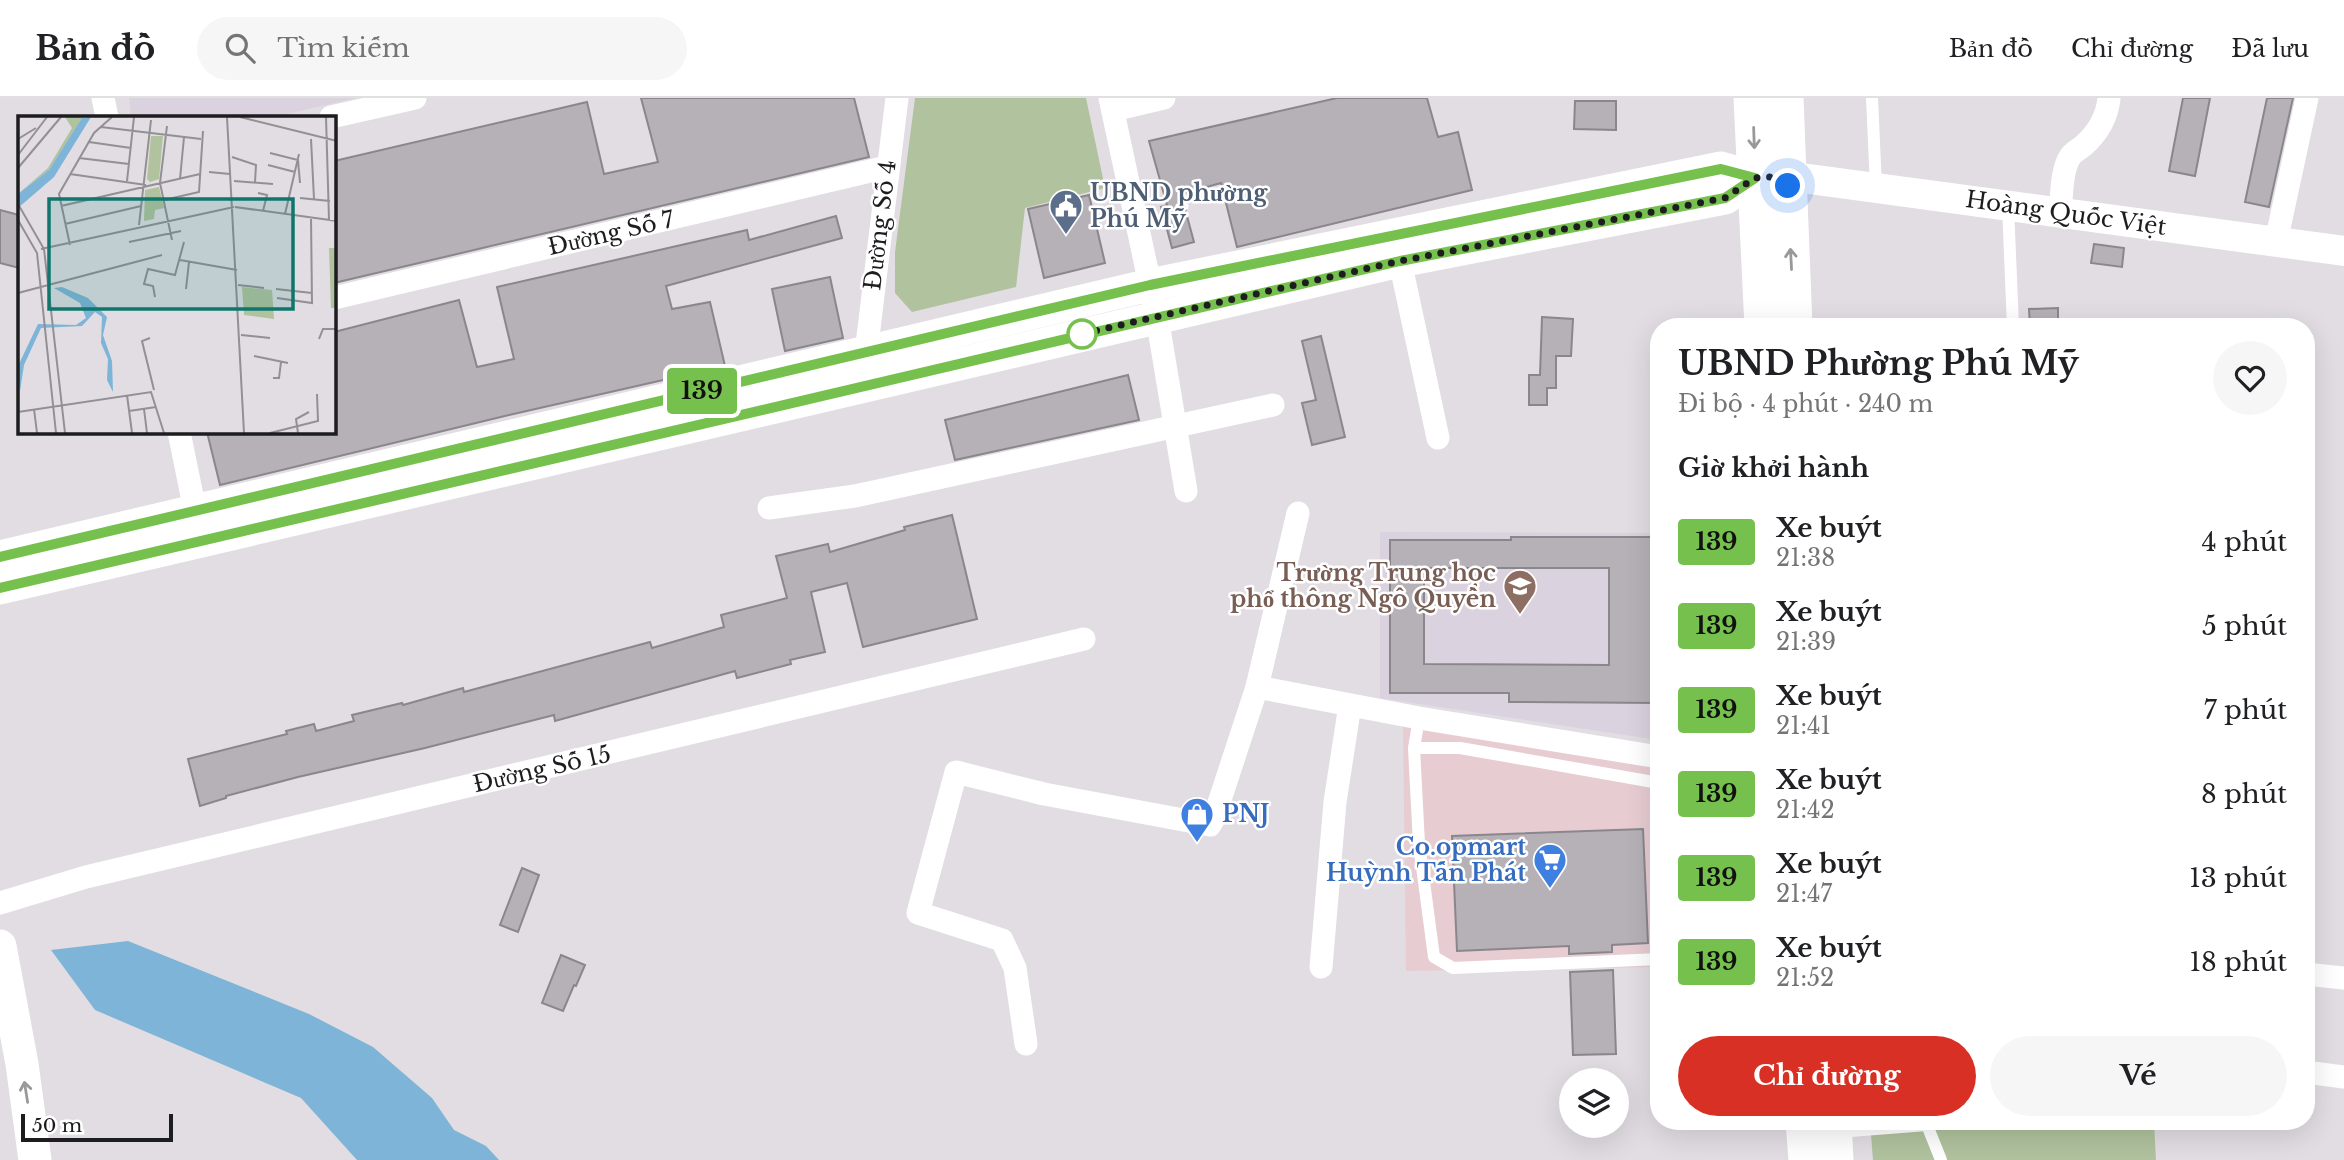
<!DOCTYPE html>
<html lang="vi">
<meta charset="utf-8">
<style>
body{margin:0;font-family:"Libre Baskerville",serif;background:#f6f6f6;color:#202124;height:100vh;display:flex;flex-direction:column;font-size:26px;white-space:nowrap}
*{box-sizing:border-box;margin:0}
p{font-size:23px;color:#757577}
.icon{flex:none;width:38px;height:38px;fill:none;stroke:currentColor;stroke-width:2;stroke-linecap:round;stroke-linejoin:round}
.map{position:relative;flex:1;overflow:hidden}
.details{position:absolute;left:1650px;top:220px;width:665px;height:812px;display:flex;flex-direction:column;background:#fff;border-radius:28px;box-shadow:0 7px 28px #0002}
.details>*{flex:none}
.badge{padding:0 14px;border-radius:5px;font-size:24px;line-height:46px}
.fabs{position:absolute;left:1559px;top:970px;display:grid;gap:14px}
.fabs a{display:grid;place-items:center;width:70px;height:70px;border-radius:50%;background:#fff;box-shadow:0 7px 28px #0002;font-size:35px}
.scale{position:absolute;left:21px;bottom:18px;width:152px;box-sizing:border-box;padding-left:7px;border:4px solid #1d1c1e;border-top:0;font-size:19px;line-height:24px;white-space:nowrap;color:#1d1c1e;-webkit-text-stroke:5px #fff;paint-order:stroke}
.you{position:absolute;width:35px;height:35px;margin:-18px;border:5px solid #fff;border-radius:50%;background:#1a73e8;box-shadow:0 0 0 10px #1a73e833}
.map>.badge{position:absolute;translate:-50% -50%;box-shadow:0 0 0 4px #fff}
h2{padding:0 28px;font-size:26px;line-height:63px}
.round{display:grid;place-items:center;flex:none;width:74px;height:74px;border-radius:37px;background:#f6f6f6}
.headline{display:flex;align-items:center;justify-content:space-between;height:119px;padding:0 28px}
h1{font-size:33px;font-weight:700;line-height:52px}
.action{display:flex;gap:14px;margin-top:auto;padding:14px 28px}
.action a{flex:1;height:80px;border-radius:42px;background:#d93025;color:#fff;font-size:28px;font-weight:700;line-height:80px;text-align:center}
.action a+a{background:#f6f6f6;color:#202124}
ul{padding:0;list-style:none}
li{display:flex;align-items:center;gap:21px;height:84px;padding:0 28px}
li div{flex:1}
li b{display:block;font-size:26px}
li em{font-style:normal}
li .badge{min-width:77px;font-weight:700;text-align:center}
header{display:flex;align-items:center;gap:42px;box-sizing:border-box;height:98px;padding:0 35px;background:#fff;border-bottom:2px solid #e0e0e0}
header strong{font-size:33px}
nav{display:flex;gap:38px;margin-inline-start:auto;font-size:24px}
.search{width:490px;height:63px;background:#f6f6f6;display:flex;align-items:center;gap:18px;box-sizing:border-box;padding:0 24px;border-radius:38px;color:#757577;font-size:26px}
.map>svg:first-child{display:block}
.commercial{fill:#e7cdd2}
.built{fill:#dbd2df}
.green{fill:#b0c29e}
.water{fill:#7eb4d7}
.building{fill:#b5b1b7;stroke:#8a868c;stroke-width:2;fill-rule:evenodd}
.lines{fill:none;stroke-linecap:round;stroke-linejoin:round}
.service{stroke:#fff;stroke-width:12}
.minor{stroke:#fff;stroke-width:23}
.tertiary{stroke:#fff;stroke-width:30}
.secondary{stroke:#fff;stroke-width:33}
.primary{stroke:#fff;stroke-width:37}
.oneway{stroke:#99999a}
.line-casing{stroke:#fff;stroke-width:16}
.line{stroke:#76c04d;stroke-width:10}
.walk{stroke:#1d1c1e;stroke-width:7;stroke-dasharray:0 12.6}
.stop-dot{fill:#fff;stroke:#76c04d;stroke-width:3.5}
.labels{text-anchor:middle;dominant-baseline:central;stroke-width:5;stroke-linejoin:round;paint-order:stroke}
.service-label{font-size:23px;font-weight:bold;fill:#4e5e75;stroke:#fff;text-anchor:start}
.street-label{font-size:23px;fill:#1d1c1e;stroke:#fff}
.education-label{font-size:23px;font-weight:bold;fill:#785e54;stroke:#fff;text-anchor:end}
.shop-label{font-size:23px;font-weight:bold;fill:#366cbe;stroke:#fff;text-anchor:start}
.inset-road{fill:none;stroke:#939094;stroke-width:2}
.view{fill:#0f766e;fill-opacity:0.15;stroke:#0f766e;stroke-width:3.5}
.inset-edge{fill:none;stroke:#1d1c1e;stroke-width:3.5}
</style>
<header>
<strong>Bản đồ</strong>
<div class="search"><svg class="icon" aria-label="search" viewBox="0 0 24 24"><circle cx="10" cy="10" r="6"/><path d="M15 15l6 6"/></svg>Tìm kiếm</div>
<nav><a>Bản đồ</a><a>Chỉ đường</a><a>Đã lưu</a></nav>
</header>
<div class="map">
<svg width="2344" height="1062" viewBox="0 0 2344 1062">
<rect width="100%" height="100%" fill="#e1dde3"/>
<polygon class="commercial" points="1403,626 1659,671 1659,869 1406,873"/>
<g class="built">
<polygon points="129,0 356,0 274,19 131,19"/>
<polygon points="1380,434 1659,435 1659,642 1380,600"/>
</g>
<g class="green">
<polygon points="915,0 1086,0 1105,90 1025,110 1016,189 912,214 895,195 895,154"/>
<polygon points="1870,1024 2154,1024 2156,1062 1873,1062"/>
</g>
<polygon class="water" points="128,843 309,916 373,949 432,1000 454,1032 486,1048 499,1062 357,1062 301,1000 95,912 51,852"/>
<g class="building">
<polygon points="641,0 854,0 869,59 334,185 334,63 587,4 604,76 658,64"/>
<polygon points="1337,0 1427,0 1438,39 1458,34 1472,92 1237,149 1221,85 1181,96 1194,144 1172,150 1161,109 1167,107 1149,43"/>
<polygon points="2183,0 2210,0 2195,78 2169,73"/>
<polygon points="2267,0 2293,0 2269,109 2245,104"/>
<polygon points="1575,3 1616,3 1616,32 1574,31"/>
<polygon points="1089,97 1105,165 1044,180 1028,111"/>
<polygon points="0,112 19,117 19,170 0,165"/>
<polygon points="836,118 842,140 666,188 672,211 710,204 725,268 509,317 220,387 207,334 334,334 334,234 459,202 477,269 514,261 497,189 747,132 749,142"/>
<polygon points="2094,146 2124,150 2122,169 2091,165"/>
<polygon points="830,179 843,240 785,253 772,191"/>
<polygon points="2058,210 2058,229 2030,229 2029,211"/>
<polygon points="1542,219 1573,221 1571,258 1556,258 1556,290 1547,290 1547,307 1529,307 1529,277 1540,277"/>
<polygon points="1321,238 1345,339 1312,347 1302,305 1316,302 1302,243"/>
<polygon points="1128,277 1139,322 955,362 945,322"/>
<polygon points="952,417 977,521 863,549 847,485 811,494 825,554 790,562 791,566 737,580 735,573 555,623 554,617 425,650 298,679 226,698 226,700 200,708 188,661 287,636 286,633 314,626 316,633 354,623 352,617 402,605 403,607 463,590 464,594 650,544 652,550 724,529 721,517 787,500 776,458 828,446 830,454 905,432 904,429"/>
<path d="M1511 439H1659V472H1653V552H1659V605L1509 604V595H1390V442H1511ZM1424 470H1609V567L1424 566Z"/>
<polygon points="1643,731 1648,845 1612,847 1612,854 1569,856 1569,848 1457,853 1452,738"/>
<polygon points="522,770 539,777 518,834 500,827"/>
<polygon points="561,857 585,867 576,888 574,887 563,913 542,905"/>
<polygon points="1613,872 1616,956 1573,957 1570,874"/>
</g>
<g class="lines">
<g class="service">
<polyline points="1872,0 1876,89"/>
<polyline points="2008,108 2013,229"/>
<polyline points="1414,650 1419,620"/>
<polyline points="1659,685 1460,650 1414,650 1419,746 1434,859 1453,870 1659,861"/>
<polyline points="1927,1027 1941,1062"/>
<polyline points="1838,1034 1927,1027 1933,1024"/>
</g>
<g class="minor">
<polyline points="103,0 107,19"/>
<polyline points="1110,0 1157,219 1186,393"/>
<polyline points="1113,12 1164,0"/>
<polyline points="331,19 415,0"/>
<path d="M2060 115C2062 98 2061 73 2070 59 2073 54 2078 52 2083 48 2098 35 2107 20 2109 0"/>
<polyline points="2276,144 2307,0"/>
<polyline points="1400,163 1438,340"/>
<polyline points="334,200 887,69"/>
<polyline points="866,255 897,0"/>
<polyline points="179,334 198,427"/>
<polyline points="769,410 855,398 1273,307"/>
<polyline points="1257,589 1419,620 1659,659"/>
<polyline points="0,805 86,779 1084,541"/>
<polyline points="1321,869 1335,704 1350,607"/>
<polyline points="2306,876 2344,880"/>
<polyline points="1026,946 1015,870 1002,842 918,815 956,674 1044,696 1210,727 1214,720 1257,589 1298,415"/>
<polyline points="2306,974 2344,979"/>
</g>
<polyline class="tertiary" points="1787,78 2344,153"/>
<g class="secondary">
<polyline points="0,459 1150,187 1721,70 1755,80"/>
<polyline points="0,490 1400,163 1725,100 1755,80"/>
<polyline points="0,848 22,966 35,1062"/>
</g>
<g class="primary">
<polyline points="1752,0 1763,229"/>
<polyline points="1785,0 1794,229"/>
<polyline points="1804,1024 1807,1062"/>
<polyline points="1833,1024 1835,1062"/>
</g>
</g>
<defs><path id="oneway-shaft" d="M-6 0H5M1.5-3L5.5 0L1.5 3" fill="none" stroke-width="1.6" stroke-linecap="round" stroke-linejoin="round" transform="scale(1.75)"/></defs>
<g class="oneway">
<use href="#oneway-shaft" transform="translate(1754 40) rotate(88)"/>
<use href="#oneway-shaft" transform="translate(1791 161) rotate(-93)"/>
<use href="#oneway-shaft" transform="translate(26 994) rotate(-99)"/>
</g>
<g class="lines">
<defs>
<polyline id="line" points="0,459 1150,187 1721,71 1755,80 1725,100 1400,163 0,490"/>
</defs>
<use href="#line" class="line-casing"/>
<use href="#line" class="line"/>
<polyline class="walk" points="1082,236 1077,237 1400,163 1725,100 1755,80 1787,78 1788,88"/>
</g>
<defs>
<symbol id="civic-pin" viewBox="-11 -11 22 30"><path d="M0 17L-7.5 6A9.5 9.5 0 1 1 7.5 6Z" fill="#5c6f8a" stroke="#fff"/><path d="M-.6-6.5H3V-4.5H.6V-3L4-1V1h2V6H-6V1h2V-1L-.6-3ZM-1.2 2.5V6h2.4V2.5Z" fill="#fff"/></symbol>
<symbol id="school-pin" viewBox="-11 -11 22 30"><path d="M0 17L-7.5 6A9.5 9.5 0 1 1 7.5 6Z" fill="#8d6e63" stroke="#fff"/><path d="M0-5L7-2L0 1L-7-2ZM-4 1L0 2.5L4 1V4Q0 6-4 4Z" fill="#fff"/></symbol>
<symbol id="shop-pin" viewBox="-11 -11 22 30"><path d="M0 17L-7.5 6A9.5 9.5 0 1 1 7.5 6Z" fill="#3f7fe0" stroke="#fff"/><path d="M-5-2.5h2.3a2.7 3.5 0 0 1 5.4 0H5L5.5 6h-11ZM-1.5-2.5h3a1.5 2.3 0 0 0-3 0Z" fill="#fff"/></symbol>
<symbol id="supermarket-pin" viewBox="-11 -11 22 30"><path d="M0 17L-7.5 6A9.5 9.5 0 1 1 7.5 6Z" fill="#3f7fe0" stroke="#fff"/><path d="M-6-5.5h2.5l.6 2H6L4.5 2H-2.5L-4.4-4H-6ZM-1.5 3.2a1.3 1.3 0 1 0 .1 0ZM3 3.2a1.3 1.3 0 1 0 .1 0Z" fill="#fff"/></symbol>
</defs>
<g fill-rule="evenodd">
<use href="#civic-pin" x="1047" y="89" width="38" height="52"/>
<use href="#school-pin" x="1501" y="469" width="38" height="52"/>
<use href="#shop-pin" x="1178" y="697" width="38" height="52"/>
<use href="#supermarket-pin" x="1531" y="743" width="38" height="52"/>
</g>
<circle class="stop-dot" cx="1082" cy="236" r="14"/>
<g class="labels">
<g class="service-label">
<text x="1090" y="95">UBND phường<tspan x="1090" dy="26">Phú Mỹ</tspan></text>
</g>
<g class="street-label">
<text transform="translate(2066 115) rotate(8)">Hoàng Quốc Việt</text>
<text transform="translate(880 127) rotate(-83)">Đường Số 4</text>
<text transform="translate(611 135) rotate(-13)">Đường Số 7</text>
<text transform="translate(542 671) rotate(-13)">Đường Số 15</text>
</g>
<g class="education-label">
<text x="1496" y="475">Trường Trung học<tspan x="1496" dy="26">phổ thông Ngô Quyền</tspan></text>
</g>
<g class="shop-label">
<text x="1222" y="716">PNJ</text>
<text x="1526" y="749" text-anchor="end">Co.opmart<tspan x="1526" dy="26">Huỳnh Tấn Phát</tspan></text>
</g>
</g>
<g transform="translate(18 18)">
<rect width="318" height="318" fill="#e1dde3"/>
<path d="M47 1H65L31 54 0 78 30 52 54 12ZM133 20H145L141 63 132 66 129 63ZM141 71 146 92 137 94 136 103 126 105 127 74ZM311 132H318V192H313ZM224 171 254 174 256 203 226 199Z" fill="#b0c29e"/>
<path d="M73 1 36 61 0 92V78L31 54 64 2ZM44 171 70 182 89 201 85 219 94 245 95 276 89 264 90 243 83 227 84 201 77 196 64 210 23 212 6 249 2 275 0 250 20 208 58 209 68 202 62 187 36 172Z" fill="#7eb4d7"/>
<path class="inset-road" d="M209 1 226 317M222 1 319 25M308 1 311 104M149 10 142 67 154 124M83 11 183 23M0 23 18 12M293 23 296 83M71 26 113 32M252 37 280 44 282 67M0 39 29 1M214 41 238 49 237 66M61 42 111 48M250 49 277 56M0 52 43 1M191 56 212 58M52 58 128 69M162 63 166 21M109 65 116 1M216 65 255 68M240 77 249 79 245 95M282 82 312 85M146 84 181 76 185 15M0 88 26 133 47 317M43 90 182 58M217 91 319 105M267 98 281 38M0 104 19 137 38 317M47 108 123 90M121 109 133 4M111 126 163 115M52 129 41 78 76 17 94 1M23 133 216 91M162 144 219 154M220 169 246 172M168 173 171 146M258 173 294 177M0 177 144 139M137 181 135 170 126 168 130 153 157 159 166 126M259 182 294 187 293 101M223 219 252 222M132 222 124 225 136 274M301 223 305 213H319M236 240 270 247M255 262H261L263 246M109 279 114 317M16 293 19 317M126 293 129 317M111 295 138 291M0 296 133 276 146 317M252 317 300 305 299 278M280 317 278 303 291 296"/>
<path class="view" d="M31 83H275V193H31Z"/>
<rect width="318" height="318" class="inset-edge"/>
</g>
</svg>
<div class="fabs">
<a><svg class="icon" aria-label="layers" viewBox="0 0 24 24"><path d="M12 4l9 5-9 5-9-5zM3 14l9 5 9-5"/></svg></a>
</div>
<div class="scale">50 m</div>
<div class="you" style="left:1788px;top:88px"></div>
<b class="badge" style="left:702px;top:293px;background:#76c04d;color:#111">139</b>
<section class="details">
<div class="headline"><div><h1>UBND Phường Phú Mỹ</h1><p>Đi bộ · 4 phút · 240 m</p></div><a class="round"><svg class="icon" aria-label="heart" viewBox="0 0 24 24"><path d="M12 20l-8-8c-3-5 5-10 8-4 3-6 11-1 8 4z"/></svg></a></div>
<h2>Giờ khởi hành</h2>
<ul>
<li><span class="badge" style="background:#76c04d;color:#111">139</span><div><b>Xe buýt</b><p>21:38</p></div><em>4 phút</em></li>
<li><span class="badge" style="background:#76c04d;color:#111">139</span><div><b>Xe buýt</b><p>21:39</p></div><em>5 phút</em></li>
<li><span class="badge" style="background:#76c04d;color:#111">139</span><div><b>Xe buýt</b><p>21:41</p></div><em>7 phút</em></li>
<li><span class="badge" style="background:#76c04d;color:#111">139</span><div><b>Xe buýt</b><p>21:42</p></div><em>8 phút</em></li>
<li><span class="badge" style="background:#76c04d;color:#111">139</span><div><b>Xe buýt</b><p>21:47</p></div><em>13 phút</em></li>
<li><span class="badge" style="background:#76c04d;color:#111">139</span><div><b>Xe buýt</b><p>21:52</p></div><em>18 phút</em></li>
</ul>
<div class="action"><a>Chỉ đường</a><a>Vé</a></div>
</section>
</div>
